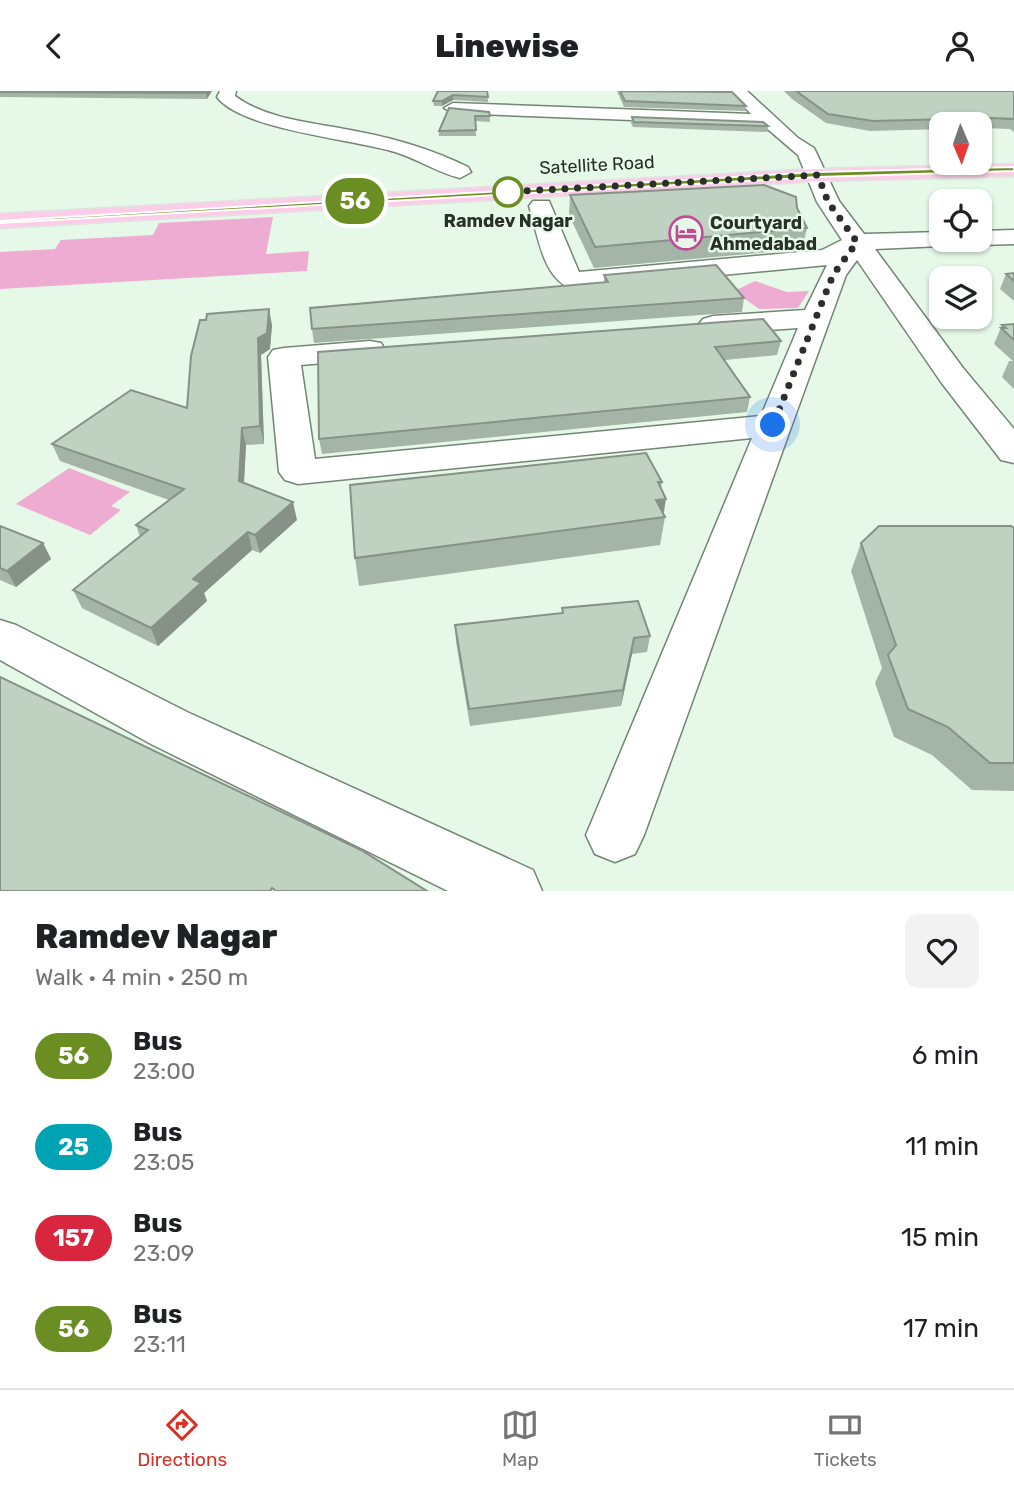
<!DOCTYPE html>
<meta charset="utf-8">
<style>
body{margin:0;font-family:Rubik,sans-serif;background:#f2f2f2;color:#202124;height:100vh;display:flex;flex-direction:column;font-size:26px;white-space:nowrap}
*{box-sizing:border-box;margin:0}
p{font-size:23px;color:#757577}
.icon{flex:none;width:38px;height:38px;fill:none;stroke:currentColor;stroke-width:2;stroke-linecap:round;stroke-linejoin:round}
.map{position:relative;height:800px;overflow:hidden}
.side{display:flex;flex-direction:column;background:#fff;flex:1}
.side>*{flex:none}
.badge{padding:0 14px;border-radius:23px;font-size:24px;line-height:46px}
.needle{width:46px;rotate:178deg}
.controls{position:absolute;left:929px;top:21px;display:grid;gap:14px}
.controls a{display:grid;place-items:center;width:63px;height:63px;border-radius:14px;background:#fff;box-shadow:0 2px 5px #0004;font-size:35px}
.you{position:absolute;width:35px;height:35px;margin:-18px;border:5px solid #fff;border-radius:50%;background:#1a73e8;box-shadow:0 0 0 10px #1a73e833}
.map>.badge{position:absolute;translate:-50% -50%;box-shadow:0 0 0 4px #fff}
.round{display:grid;place-items:center;flex:none;width:74px;height:74px;border-radius:14px;background:#f2f2f2}
.head{display:flex;align-items:center;justify-content:space-between;height:119px;padding:0 35px}
h1{font-size:33px;font-weight:800;line-height:52px}
ul{padding:0;list-style:none}
li{display:flex;align-items:center;gap:21px;height:91px;padding:0 35px}
li div{flex:1}
li b{display:block;font-size:26px}
li em{font-style:normal}
li .badge{min-width:77px;font-weight:700;text-align:center}
header{display:flex;justify-content:space-between;align-items:center;height:91px;padding:0 35px;background:#fff;font-size:32px;font-weight:800}
.dock{display:flex;justify-content:space-around;align-items:center;height:98px;border-top:2px solid #e0e0e0;background:#fff;font-size:19px;color:#757577}
.dock a{display:grid;justify-items:center;gap:4px}
.dock .selected{color:#d93025}
.map>svg:first-child{display:block}
.green{fill:#efacd2}
.lines{fill:none;stroke-linecap:round;stroke-linejoin:round}
.minor-casing{stroke:#748475;stroke-width:3}
.major-casing{stroke:#e1e2e1;stroke-width:3}
.minor{fill:#fff;fill-rule:evenodd}
.major{fill:#fccde8;fill-rule:evenodd}
.wall{fill:#a4b4a6}
.shaded-wall{fill:#869287}
.building{fill:#bfd1c1;stroke:#869287;stroke-width:2}
.line{fill:#6b8e23;stroke:#fff;stroke-width:2}
.walk{stroke:#293029;stroke-width:7;stroke-dasharray:0 12.6}
.stop-dot{fill:#fff;stroke:#6b8e23;stroke-width:3.5}
.labels{text-anchor:middle;dominant-baseline:central;stroke-width:5;stroke-linejoin:round;paint-order:stroke}
.far-street-label{font-size:18px;fill:#293029;stroke:#e6f9e8}
.far-stop-label{font-size:18px;font-weight:bold;fill:#293029;stroke:#e6f9e8}
.far-poi-label{font-size:18px;font-weight:bold;fill:#293029;stroke:#e6f9e8;text-anchor:start}
</style>
<header><svg class="icon" aria-label="back" viewBox="0 0 24 24"><path d="M15 5l-7 7 7 7"/></svg>Linewise<svg class="icon" aria-label="person" viewBox="0 0 24 24"><circle cx="12" cy="8" r="4"/><path d="M4 21q1-7 8-7t8 7"/></svg></header>
<div class="map">
<svg width="1014" height="800" viewBox="0 0 1014 800">
<rect width="100%" height="100%" fill="#e6f9e8"/>
<g class="green">
<polygon points="273,126 266,163 309,160 307,180 0,198 0,161 55,158 61,149 153,144 159,132"/>
<polygon points="755,190 787,201 809,200 798,217 759,218 734,200"/>
<polygon points="69,377 130,401 111,415 121,419 90,444 16,413"/>
</g>
<g class="lines">
<defs>
<g id="minor">
<path d="M220 0H236L235 5C268 30 320 32 360 41 397 48 433 59 468 76L471 81 460 87C438 82 418 68 395 61 353 48 242 39 217 6Z"/>
<path d="M729 0H747L798 47 814 57 839 110 864 143 942 141V149H954L942 155 875 158 963 277 1014 338V372L1001 369 941 291 857 169 846 184 644 744 635 763 615 771 595 763 586 744 752 347 298 393 285 389 279 381 268 266 273 259 284 257 370 250 381 252 385 259 381 266 370 268 301 274 315 368 761 325 798 237 713 243 703 240 698 234 703 228 713 225 805 219 827 174 574 198C542 190 538 142 529 115L533 110H549L579 181 822 159 842 149 817 111 798 64 763 34 453 22 444 17 453 12 751 23Z"/>
<polygon points="1014,139 1014,153 980,154 969,149 980,149 980,140"/>
<polygon points="0,529 16,534 187,621 533,779 542,800 448,800 151,653 0,569"/>
</g>
<polygon id="major" points="1014,73 1014,85 818,90 0,137 0,123 818,78"/>
</defs>
<use href="#minor" class="minor-casing"/>
<use href="#major" class="major-casing"/>
<use href="#minor" class="minor"/>
<use href="#major" class="major"/>
</g>
<g class="wall">
<polygon points="0,0 212,0 207,8 0,6"/>
<polygon points="438,0 487,0 488,11 453,9 442,15 434,15 433,10"/>
<polygon points="617,0 672,0 746,15 745,20 624,16"/>
<polygon points="784,0 1014,0 1014,41 1010,38 980,37 980,33 942,33 942,38 870,40 826,32 792,8"/>
<polygon points="449,17 489,21 490,31 475,30 476,45 439,45 439,40"/>
<polygon points="632,26 768,35 767,41 633,36 631,32"/>
<polygon points="570,104 797,117 807,137 802,158 594,177 569,124"/>
<polygon points="1014,182 1014,210 1000,198 1006,183"/>
<polygon points="604,184 744,207 742,221 314,252 312,238 604,192"/>
<polygon points="763,228 781,250 777,264 725,269 750,306 747,321 322,363 319,348"/>
<polygon points="1014,233 1014,298 1002,286 1009,270 1013,270 994,253 1002,234"/>
<polygon points="272,234 270,258 261,264 264,353 246,354 244,392 297,429 260,462 252,459 204,502 207,510 158,555 82,517 73,499 140,446 136,434 169,409 60,370 52,353 187,317"/>
<polygon points="662,391 661,397 663,424 665,426 660,454 359,495 355,467"/>
<polygon points="0,435 43,452 51,468 16,496 0,489"/>
<polygon points="1014,437 1014,700 972,699 932,664 894,646 875,592 882,577 851,480 861,452"/>
<polygon points="562,517 650,545 647,561 632,563 621,615 470,635 456,551 455,534 562,522"/>
</g>
<g class="shaded-wall">
<polygon points="207,0 212,0 207,8 206,2"/>
<polygon points="453,4 453,9 442,15 442,10"/>
<polygon points="269,218 272,234 270,258 261,264 264,353 260,335 258,247"/>
<polygon points="242,337 246,354 243,408 239,390"/>
<polygon points="666,408 663,427 656,409"/>
<polygon points="293,411 297,429 260,462 255,444"/>
<polygon points="248,441 252,459 204,502 207,510 158,555 151,537 193,488"/>
<polygon points="43,452 51,468 16,496 7,480"/>
<polygon points="634,547 632,563 621,615 623,599"/>
</g>
<g class="building">
<polygon points="0,0 207,0 206,2 0,1"/>
<polygon points="438,0 487,0 488,6 453,4 442,10 433,10"/>
<polygon points="620,0 732,1 746,15 625,10"/>
<polygon points="796,0 1014,0 1014,28 991,27 873,30 828,23"/>
<polygon points="449,17 489,21 490,25 475,25 476,39 439,40"/>
<polygon points="632,26 763,31 768,35 634,31"/>
<polygon points="764,94 796,106 797,117 807,137 595,156 570,104"/>
<polygon points="716,174 744,207 312,238 310,217 608,191 604,184"/>
<polygon points="1014,182 1014,190 1006,183"/>
<polygon points="269,218 267,242 258,247 260,335 242,337 239,390 293,411 255,444 248,441 193,488 201,492 151,537 73,499 148,439 136,434 184,398 52,353 131,299 187,317 191,265 200,229 206,229 207,223"/>
<polygon points="763,228 781,250 715,256 750,306 319,348 318,261"/>
<polygon points="1014,233 1014,249 1001,237 1006,237 1002,234"/>
<polygon points="646,362 662,391 658,391 666,408 656,409 665,426 355,467 350,394"/>
<polygon points="0,435 43,452 7,480 0,477"/>
<polygon points="879,435 1011,435 1014,437 1014,672 990,672 948,636 908,618 888,564 896,554 861,452"/>
<polygon points="638,510 650,545 634,547 623,599 469,618 455,534 563,522 562,517"/>
<polygon points="0,586 361,759 427,800 276,800 272,797 270,800 0,800"/>
</g>
<polygon class="line" points="1014,76 1014,80 818,86 0,132 0,130 818,81"/>
<g class="lines">
<polyline class="walk" points="508,101 505,101 818,84 828,111 857,151 833,184 773,334"/>
</g>
<defs>
<symbol id="hotel-ring" viewBox="-11 -11 22 22"><circle r="9.5" fill="#e6f9e8" stroke="#c44898" stroke-width="1.5"/><path d="M-6-4.5h1.5V1H6V5H4.5V3h-9V5H-6ZM-4 0a1.8 1.8 0 1 1 3.6 0ZM.5 0V-2.5h3Q6-2.5 6 0Z" fill="#c44898"/></symbol>
</defs>
<g fill-rule="evenodd">
<use href="#hotel-ring" x="667" y="123" width="38" height="38"/>
</g>
<circle class="stop-dot" cx="508" cy="101" r="14"/>
<g class="labels">
<g class="far-street-label">
<text transform="translate(597 74) rotate(-3)">Satellite Road</text>
</g>
<g class="far-stop-label">
<text x="508" y="130">Ramdev Nagar</text>
</g>
<g class="far-poi-label">
<text x="710" y="132">Courtyard<tspan x="710" dy="21">Ahmedabad</tspan></text>
</g>
</g>
</svg>
<div class="controls">
<a><svg class="needle" viewBox="-14 -14 28 28"><path d="M0-13l5 13h-10z" fill="#e53935"/><path d="M0 13l5-13h-10z" fill="#757577"/></svg></a>
<a><svg class="icon" aria-label="locate" viewBox="0 0 24 24"><circle cx="12" cy="12" r="6"/><path d="M12 2v4M12 18v4M2 12h4M18 12h4"/></svg></a>
<a><svg class="icon" aria-label="layers" viewBox="0 0 24 24"><path d="M12 4l9 5-9 5-9-5zM3 14l9 5 9-5"/></svg></a>
</div>
<div class="you" style="left:773px;top:334px"></div>
<b class="badge" style="left:355px;top:110px;background:#6b8e23;color:#fff">56</b>
</div>
<section class="side">
<div class="head"><div><h1>Ramdev Nagar</h1><p>Walk · 4 min · 250 m</p></div><a class="round"><svg class="icon" aria-label="heart" viewBox="0 0 24 24"><path d="M12 20l-8-8c-3-5 5-10 8-4 3-6 11-1 8 4z"/></svg></a></div>
<ul>
<li><span class="badge" style="background:#6b8e23;color:#fff">56</span><div><b>Bus</b><p>23:00</p></div><em>6 min</em></li>
<li><span class="badge" style="background:#00a3b4;color:#fff">25</span><div><b>Bus</b><p>23:05</p></div><em>11 min</em></li>
<li><span class="badge" style="background:#d7263d;color:#fff">157</span><div><b>Bus</b><p>23:09</p></div><em>15 min</em></li>
<li><span class="badge" style="background:#6b8e23;color:#fff">56</span><div><b>Bus</b><p>23:11</p></div><em>17 min</em></li>
</ul>
</section>
<nav class="dock">
<a class="selected"><svg class="icon" aria-label="directions" viewBox="0 0 24 24"><path d="M12 3l9 9-9 9-9-9zM9 14v-3h6M13 9l2 2-2 2"/></svg>Directions</a>
<a><svg class="icon" aria-label="map" viewBox="0 0 24 24"><path d="M3 6l6-2 6 2 6-2v14l-6 2-6-2-6 2zM9 4v14M15 6v14"/></svg>Map</a>
<a><svg class="icon" aria-label="tickets" viewBox="0 0 24 24"><path d="M3 7h18v10H3zM15 7v10"/></svg>Tickets</a>
</nav>
